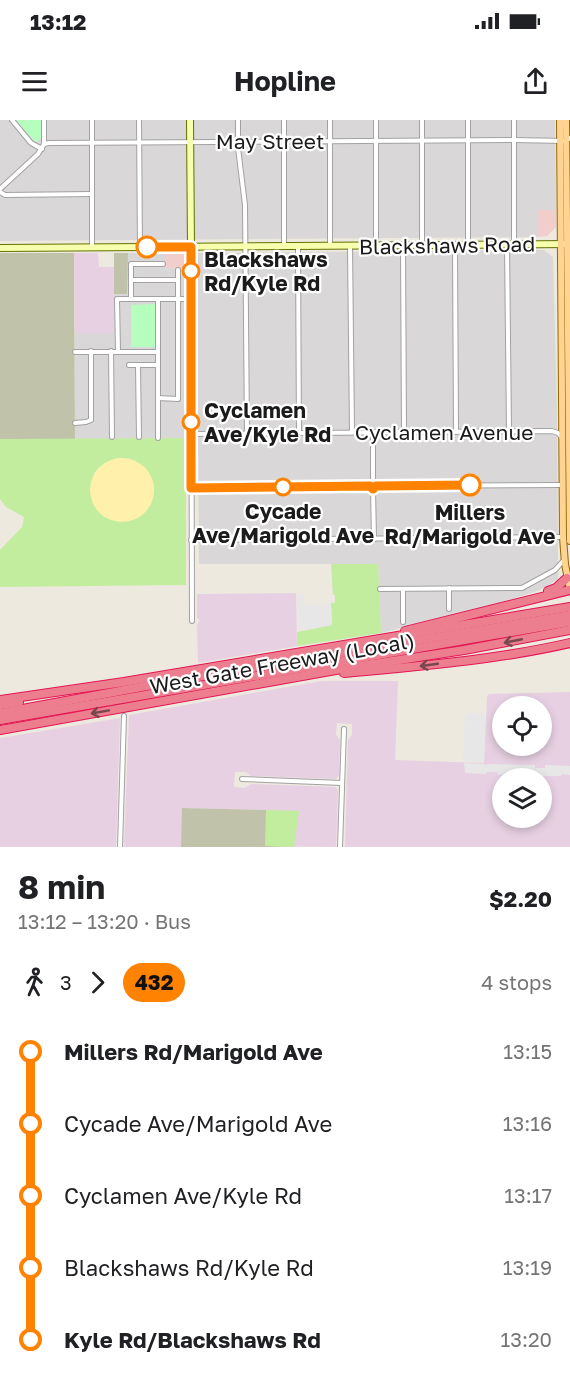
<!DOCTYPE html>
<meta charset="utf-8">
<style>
body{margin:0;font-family:"Golos Text",sans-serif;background:#f6f6f6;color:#202124;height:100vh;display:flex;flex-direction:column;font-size:22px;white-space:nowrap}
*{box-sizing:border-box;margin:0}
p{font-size:20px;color:#757577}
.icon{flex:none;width:33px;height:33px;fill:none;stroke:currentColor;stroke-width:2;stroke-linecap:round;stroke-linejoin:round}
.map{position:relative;height:727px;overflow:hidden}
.sheet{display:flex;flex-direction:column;background:#fff;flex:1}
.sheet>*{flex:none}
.badge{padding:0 12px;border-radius:20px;font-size:21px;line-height:39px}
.controls{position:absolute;left:492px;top:576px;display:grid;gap:12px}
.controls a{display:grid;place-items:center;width:60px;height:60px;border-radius:50%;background:#fff;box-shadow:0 3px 9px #0003;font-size:30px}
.map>.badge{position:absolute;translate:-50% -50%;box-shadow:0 0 0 3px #fff}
.legs{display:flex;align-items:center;gap:9px;height:66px;padding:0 18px;font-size:20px}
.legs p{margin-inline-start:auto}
.head{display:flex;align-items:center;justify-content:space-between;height:102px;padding:0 18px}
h1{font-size:33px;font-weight:700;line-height:45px}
ul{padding:0 18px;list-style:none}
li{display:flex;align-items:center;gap:21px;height:72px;font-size:22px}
li i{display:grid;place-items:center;width:9px;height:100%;margin:0 8px;background:currentColor}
li i::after{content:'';width:15px;height:15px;margin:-8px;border:4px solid;border-radius:50%;background:#fff}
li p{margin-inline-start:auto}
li:first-child i{background:linear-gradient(#0000 50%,currentColor 0)}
li:last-child i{background:linear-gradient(currentColor 50%,#0000 0)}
.status{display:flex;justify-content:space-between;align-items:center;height:42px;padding:0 30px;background:#fff;direction:ltr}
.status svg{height:16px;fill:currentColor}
header{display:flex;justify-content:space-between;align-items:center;height:78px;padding:0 18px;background:#fff;font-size:27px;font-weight:700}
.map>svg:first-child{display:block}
.residential{fill:#d9d7d7}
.commercial{fill:#f1cecc}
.industrial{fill:#e7d0e2;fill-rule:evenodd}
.construction{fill:#c1c2aa}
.grass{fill:#c2ed9f;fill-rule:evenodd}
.sand{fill:#fff1ab}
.park{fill:#b6febe}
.parking{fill:#e7e7e7}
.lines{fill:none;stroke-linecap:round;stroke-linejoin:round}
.street-casing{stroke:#a2a2a2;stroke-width:6}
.secondary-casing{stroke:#627300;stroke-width:8}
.primary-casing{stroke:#916700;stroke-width:8}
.highway-casing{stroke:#e21553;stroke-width:10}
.street{stroke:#fff;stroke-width:4}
.secondary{stroke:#f7feac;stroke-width:6}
.primary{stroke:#ffd492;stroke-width:6}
.highway{stroke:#ed7e8f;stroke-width:8}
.oneway{stroke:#79484f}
.line-1-casing{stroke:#fff;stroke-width:14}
.line-1{stroke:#ff8200;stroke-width:9}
.stop-1-dot{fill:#fff;stroke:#ff8200;stroke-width:3}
.labels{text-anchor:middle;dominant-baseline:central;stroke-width:4.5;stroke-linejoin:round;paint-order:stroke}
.street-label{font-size:21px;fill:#1b1b1b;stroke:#fff}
.stop-label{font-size:21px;font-weight:bold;fill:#1b1b1b;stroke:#fff;text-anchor:start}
</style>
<div class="status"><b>13:12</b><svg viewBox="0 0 49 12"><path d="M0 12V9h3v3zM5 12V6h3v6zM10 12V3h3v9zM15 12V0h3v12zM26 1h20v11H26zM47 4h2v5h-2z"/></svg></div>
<header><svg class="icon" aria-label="menu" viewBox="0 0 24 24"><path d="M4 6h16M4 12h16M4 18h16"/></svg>Hopline<svg class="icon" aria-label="share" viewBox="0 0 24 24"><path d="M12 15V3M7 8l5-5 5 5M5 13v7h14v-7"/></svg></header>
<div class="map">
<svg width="570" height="727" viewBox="0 0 570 727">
<rect width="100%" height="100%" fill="#ede9df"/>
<g class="residential">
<polygon points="0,0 555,0 556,90 537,90 537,117 0,121"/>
<polygon points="544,130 553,137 557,287 558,459 540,470 493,485 381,513 378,444 199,444 197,133"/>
<polygon points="114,133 165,133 165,148 186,149 186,318 75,319 75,213 114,213"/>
</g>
<g class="commercial">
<polygon points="537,90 556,90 556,107 547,116 537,117"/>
<polygon points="165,133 185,133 186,149 165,148"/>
</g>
<g class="industrial">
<polygon points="74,133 98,133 99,147 114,147 114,213 75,213"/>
<polygon points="296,473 297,526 198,543 197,505 200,500 197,498 197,474"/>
<path d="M321 561H398L395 640 484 643 487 577 489 574 570 572V727H345L348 620 352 615V604L337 603 336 614 340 620 339 656 335 659 251 656 246 652H235L234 667 245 668 251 664 335 667 338 670 336 727 265 726 266 690 183 688 181 727H124L129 595ZM502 586H542V626H502ZM502 658H542V698H502Z"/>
<polygon points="120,598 116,727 0,727 0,618"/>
</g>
<g class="construction">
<polygon points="0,133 74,133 75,319 0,319"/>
<polygon points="114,133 128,133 127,174 114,174"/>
<polygon points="182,688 266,690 266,726 300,727 181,727"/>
</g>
<g class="grass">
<path d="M186 318V465L0 467V430L22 407 24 397 6 387 0 379V319ZM123 338 153 361 154 371 152 381 94 353C103 344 110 340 123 338Z"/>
<polygon points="331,444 378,444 381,513 297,526 297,512 332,505 331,483 335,483 335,475 333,475"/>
<polygon points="266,690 299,691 294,727 265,726"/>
</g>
<circle class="sand" cx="122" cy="370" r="32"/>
<g class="park">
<polygon points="16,0 41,0 41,18 38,21 35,22"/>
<polygon points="156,184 157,227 131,227 131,185"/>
</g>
<g class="parking">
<polygon points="297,473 305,473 303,484 306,487 308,485 331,484 332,505 302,511 301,508 298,507"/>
<polygon points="465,593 485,593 484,642 463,641"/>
<polygon points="464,643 485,644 486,646 487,644 535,645 535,648 545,648 545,645 570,646 570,655 561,654 561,656 538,656 538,653 528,653 527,655 498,655 497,652 487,652 486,654 465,653"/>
</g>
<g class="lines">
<defs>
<g id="street">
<polyline points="12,0 31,23 42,29"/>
<polyline points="139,0 140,127"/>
<polyline points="238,0 238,28 245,85 247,313"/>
<polyline points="284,0 284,126"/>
<polyline points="330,0 330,125"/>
<polyline points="376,0 376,125"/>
<polyline points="422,0 422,125"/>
<polyline points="468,0 468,125"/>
<polyline points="514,0 514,124"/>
<polyline points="44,24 44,0"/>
<polyline points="0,69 38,34 44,24 49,23 514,20 566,21 570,18"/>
<polyline points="0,72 5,75 92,74"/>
<polyline points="455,125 456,312"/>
<polyline points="507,125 509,311"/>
<polyline points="298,126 299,313"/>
<polyline points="350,126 352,312"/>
<polyline points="403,126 404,312"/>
<polyline points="92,127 92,0"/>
<polyline points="191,128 192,501"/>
<polyline points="131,160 178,160"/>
<polyline points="131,179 131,144 163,144"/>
<polyline points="158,179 158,318"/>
<polyline points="111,231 112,317"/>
<polyline points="118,231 117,179 191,179"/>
<polyline points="75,232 158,232"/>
<polyline points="129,245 158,245"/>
<polyline points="138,245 139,317"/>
<polyline points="158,278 178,279 178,150"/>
<polyline points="75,303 86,302 91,300 91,231"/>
<polyline points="373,312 373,364"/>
<polyline points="191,314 552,311 558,313 562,318"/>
<polyline points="376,366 562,365"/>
<polyline points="191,368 370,366"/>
<polyline points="373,369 374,419"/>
<polyline points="191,420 563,417"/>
<polyline points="449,468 449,489"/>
<polyline points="380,469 522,468 555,450 564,440"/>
<polyline points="403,469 403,502"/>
<polyline points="242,659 342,663"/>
<polyline points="120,727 124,596"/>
<polyline points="340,727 344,609"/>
</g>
<g id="secondary">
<polyline points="190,0 191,127"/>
<polyline points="0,128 570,124"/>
</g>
<g id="primary">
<polyline points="560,0 563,417 565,444 570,469"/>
<polyline points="566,0 570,421"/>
</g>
<g id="highway">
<polyline points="548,471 556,468 567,458"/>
<polyline points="405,511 570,470"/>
<path d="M344 553C420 546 496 540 570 523"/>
<polyline points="0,580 124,562 570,487"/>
<polyline points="0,585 19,582"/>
<polyline points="0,593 174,561 570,495"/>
<polyline points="0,600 570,502"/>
<polyline points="0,610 347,548 464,530 570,510"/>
</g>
</defs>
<use href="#street" class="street-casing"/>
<use href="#secondary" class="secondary-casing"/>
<use href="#primary" class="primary-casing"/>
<use href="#highway" class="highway-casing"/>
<use href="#street" class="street"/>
<use href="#secondary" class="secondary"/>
<use href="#primary" class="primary"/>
<use href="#highway" class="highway"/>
</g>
<defs><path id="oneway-shaft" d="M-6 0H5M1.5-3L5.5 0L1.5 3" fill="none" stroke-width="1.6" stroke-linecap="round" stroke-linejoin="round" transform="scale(1.5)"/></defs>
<g class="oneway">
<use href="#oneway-shaft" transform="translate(513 521) rotate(169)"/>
<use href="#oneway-shaft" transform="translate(429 545) rotate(172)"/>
<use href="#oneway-shaft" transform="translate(100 592) rotate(170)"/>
</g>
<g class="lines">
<defs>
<polyline id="line-1" points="147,127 191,127 191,368 370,366 373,369 376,366 470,365"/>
</defs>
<use href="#line-1" class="line-1-casing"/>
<use href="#line-1" class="line-1"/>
</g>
<g class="stop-1-dot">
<circle cx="147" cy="127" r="10"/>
<circle cx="191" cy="151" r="8"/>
<circle cx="191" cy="302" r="8"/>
<circle cx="470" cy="365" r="10"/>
<circle cx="283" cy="367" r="8"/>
</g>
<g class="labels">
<g class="street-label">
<text x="270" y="21">May Street</text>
<text transform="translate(447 125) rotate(-1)">Blackshaws Road</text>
<text x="444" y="312">Cyclamen Avenue</text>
<text transform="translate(282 543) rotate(-10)">West Gate Freeway (Local)</text>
</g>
<g class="stop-label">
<text x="204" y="139">Blackshaws<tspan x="204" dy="24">Rd/Kyle Rd</tspan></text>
<text x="204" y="290">Cyclamen<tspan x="204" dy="24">Ave/Kyle Rd</tspan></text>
<text x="283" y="391" text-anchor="middle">Cycade<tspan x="283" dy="24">Ave/Marigold Ave</tspan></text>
<text x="470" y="392" text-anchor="middle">Millers<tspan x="470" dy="24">Rd/Marigold Ave</tspan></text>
</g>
</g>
</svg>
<div class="controls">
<a><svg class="icon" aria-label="locate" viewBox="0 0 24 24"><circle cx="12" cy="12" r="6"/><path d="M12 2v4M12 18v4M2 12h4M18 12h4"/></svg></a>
<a><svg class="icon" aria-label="layers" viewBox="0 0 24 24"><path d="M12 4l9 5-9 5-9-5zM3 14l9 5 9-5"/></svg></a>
</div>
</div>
<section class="sheet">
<div class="head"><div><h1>8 min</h1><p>13:12 – 13:20 · Bus</p></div><b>$2.20</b></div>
<div class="legs"><svg class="icon" aria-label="walk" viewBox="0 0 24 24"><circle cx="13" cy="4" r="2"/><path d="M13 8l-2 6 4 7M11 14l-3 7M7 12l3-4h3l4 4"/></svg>3<svg class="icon" aria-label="forward" viewBox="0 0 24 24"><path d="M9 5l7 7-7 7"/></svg><b class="badge" style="background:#ff8200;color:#111">432</b><p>4 stops</p></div>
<ul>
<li><i style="color:#ff8200"></i><b>Millers Rd/Marigold Ave</b><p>13:15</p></li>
<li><i style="color:#ff8200"></i><span>Cycade Ave/Marigold Ave</span><p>13:16</p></li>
<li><i style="color:#ff8200"></i><span>Cyclamen Ave/Kyle Rd</span><p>13:17</p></li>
<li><i style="color:#ff8200"></i><span>Blackshaws Rd/Kyle Rd</span><p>13:19</p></li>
<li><i style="color:#ff8200"></i><b>Kyle Rd/Blackshaws Rd</b><p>13:20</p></li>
</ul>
</section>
